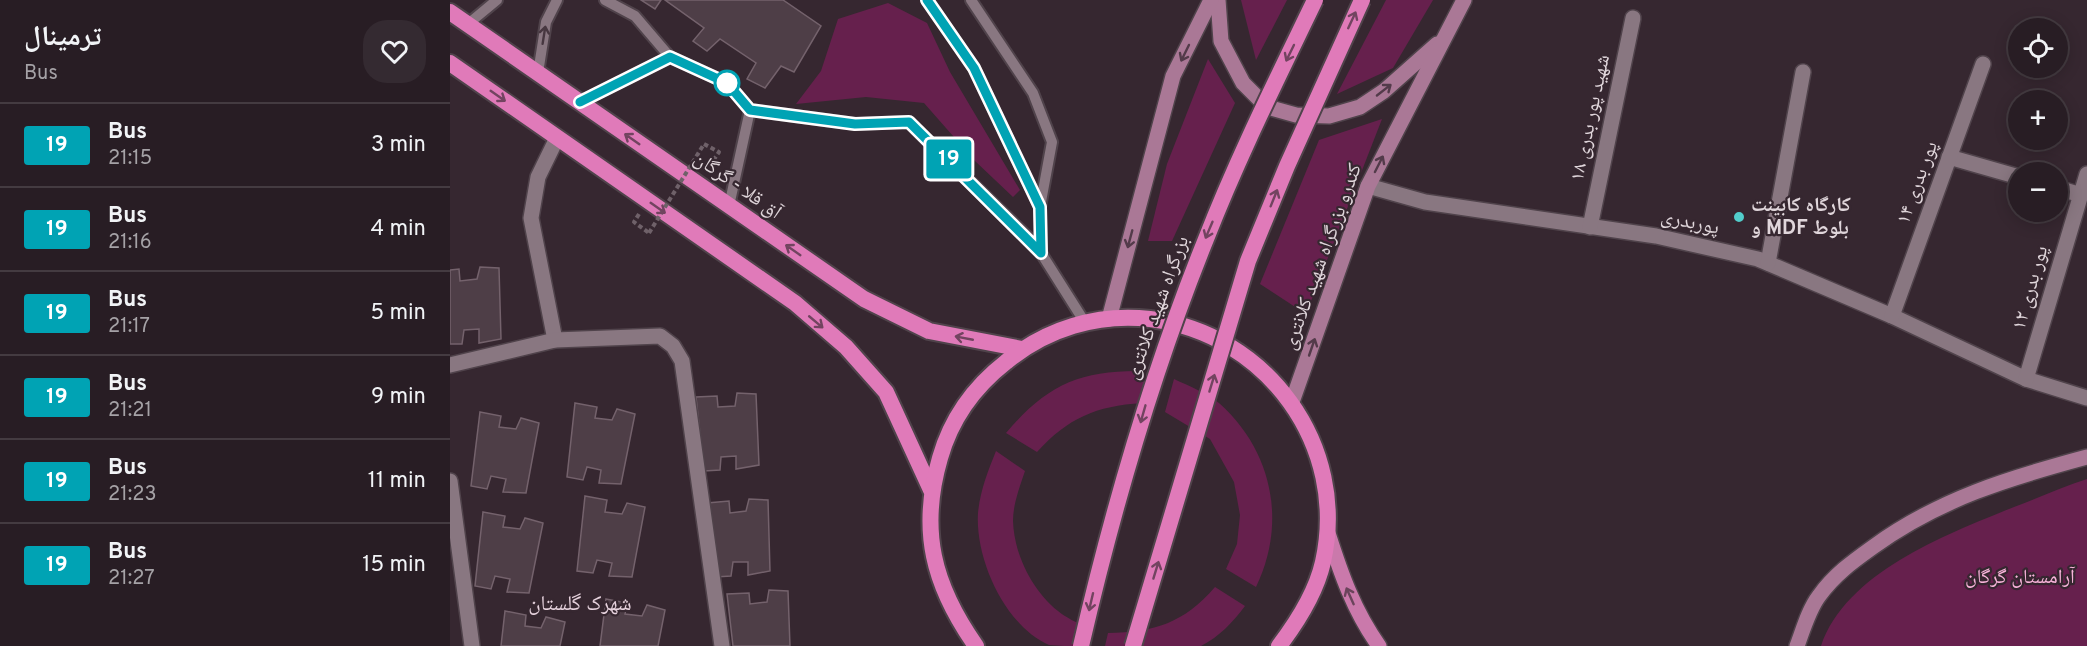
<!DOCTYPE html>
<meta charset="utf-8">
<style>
body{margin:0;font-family:Overpass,"Noto Naskh Arabic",sans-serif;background:#342a31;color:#f1f3f6;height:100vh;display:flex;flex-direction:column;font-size:22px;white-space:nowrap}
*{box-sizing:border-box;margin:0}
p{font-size:20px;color:#a5a2a6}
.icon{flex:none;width:33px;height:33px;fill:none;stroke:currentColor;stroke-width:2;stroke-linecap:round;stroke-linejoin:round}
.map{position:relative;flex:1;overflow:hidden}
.panel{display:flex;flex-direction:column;background:#281d24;width:450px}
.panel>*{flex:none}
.badge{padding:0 12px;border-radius:4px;font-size:21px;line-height:39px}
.controls{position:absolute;left:1558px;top:18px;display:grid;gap:12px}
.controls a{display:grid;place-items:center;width:60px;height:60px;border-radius:50%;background:#281d24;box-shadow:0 3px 15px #0003,0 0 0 2px #443b41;font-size:30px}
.map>.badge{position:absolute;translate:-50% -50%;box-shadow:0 0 0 3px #fff}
.round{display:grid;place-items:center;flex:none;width:63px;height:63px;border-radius:24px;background:#342a31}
.head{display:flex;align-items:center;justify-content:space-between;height:102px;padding:0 24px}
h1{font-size:28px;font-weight:700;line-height:45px}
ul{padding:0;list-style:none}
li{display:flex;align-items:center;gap:18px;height:84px;padding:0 24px;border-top:2px solid #443b41}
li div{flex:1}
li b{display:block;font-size:22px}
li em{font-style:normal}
li .badge{min-width:66px;font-weight:700;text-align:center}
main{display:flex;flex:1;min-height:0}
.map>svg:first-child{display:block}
.green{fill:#66204d}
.building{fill:#4e3e47;stroke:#74626c;stroke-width:1.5}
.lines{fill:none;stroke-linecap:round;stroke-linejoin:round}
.service-casing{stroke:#50434b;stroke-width:14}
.minor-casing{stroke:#50434b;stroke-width:18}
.secondary-casing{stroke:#50434b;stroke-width:18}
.primary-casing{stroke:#50434b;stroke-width:18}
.trunk-casing{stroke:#50434b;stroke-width:20}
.path{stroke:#6f6169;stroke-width:4;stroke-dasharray:4.5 3;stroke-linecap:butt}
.service{stroke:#897781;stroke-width:10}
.minor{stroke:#897781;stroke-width:15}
.secondary{stroke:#aa7896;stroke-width:15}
.primary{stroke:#ca79ab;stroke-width:15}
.trunk{stroke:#e07ab9;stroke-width:16}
.trunk-bridge-casing{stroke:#50434b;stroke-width:20;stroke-linecap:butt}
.path-bridge{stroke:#6f6169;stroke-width:4;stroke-dasharray:4.5 3;stroke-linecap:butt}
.trunk-bridge{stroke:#e07ab9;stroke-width:16}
.oneway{stroke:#724460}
.oneway2{stroke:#473740}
.oneway3{stroke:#533b4a}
.oneway4{stroke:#6a445b}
.line-casing{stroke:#fff;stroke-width:14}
.line{stroke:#00a3b4;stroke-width:9}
.stop-dot{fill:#fff;stroke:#00a3b4;stroke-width:3}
.poi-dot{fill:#52cdcb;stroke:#362730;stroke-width:2}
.labels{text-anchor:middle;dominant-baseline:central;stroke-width:4.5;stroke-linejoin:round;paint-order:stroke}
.street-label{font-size:20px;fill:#e0d6db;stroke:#362730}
.poi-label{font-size:20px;font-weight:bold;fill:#e0d6db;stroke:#362730;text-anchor:start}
.park-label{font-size:20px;fill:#f8b3da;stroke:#362730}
.neighbourhood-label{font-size:21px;fill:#e7d3de;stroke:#362730}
</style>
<main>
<section class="panel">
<div class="head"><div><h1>ترمینال</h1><p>Bus</p></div><a class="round"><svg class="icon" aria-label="heart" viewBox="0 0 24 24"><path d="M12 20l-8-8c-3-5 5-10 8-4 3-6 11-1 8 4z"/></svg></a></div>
<ul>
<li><span class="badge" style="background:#00a3b4;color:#fff">19</span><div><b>Bus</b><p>21:15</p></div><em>3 min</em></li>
<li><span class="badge" style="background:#00a3b4;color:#fff">19</span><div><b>Bus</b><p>21:16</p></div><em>4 min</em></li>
<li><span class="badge" style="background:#00a3b4;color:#fff">19</span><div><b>Bus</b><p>21:17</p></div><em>5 min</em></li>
<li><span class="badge" style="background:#00a3b4;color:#fff">19</span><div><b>Bus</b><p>21:21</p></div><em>9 min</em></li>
<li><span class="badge" style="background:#00a3b4;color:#fff">19</span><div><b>Bus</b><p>21:23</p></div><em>11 min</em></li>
<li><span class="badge" style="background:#00a3b4;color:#fff">19</span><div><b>Bus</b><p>21:27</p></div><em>15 min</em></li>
</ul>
</section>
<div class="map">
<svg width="1637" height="646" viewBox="0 0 1637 646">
<rect width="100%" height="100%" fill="#362730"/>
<g class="green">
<polygon points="791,0 837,0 806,60"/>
<polygon points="936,0 983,0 943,68 887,94"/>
<polygon points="438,3 477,23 500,72 570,190 563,197 525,161 474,103 416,97 346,104 371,71 388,19"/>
<polygon points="758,59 785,103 722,241 698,241 717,164"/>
<polygon points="932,119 856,314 810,284 869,140"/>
<path d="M687 371 698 376 692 403C646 406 618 418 587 452L556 433C595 387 627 371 687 371Z"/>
<path d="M724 379C739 386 757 393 769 403 823 451 837 523 806 587L776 569 787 544 790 515 784 482 760 439 715 412Z"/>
<path d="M546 451 575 471C570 486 563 504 563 521 564 554 582 590 608 611 616 618 627 622 636 628L631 646C622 646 607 646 599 645 555 626 525 559 528 513 530 491 538 471 546 451Z"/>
<path d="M1637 479V646H1371C1396 572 1497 534 1564 507 1588 498 1612 487 1637 479Z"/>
<path d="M765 587 795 606C783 622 769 637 751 646H655L658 633C705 632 734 623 765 587Z"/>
</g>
<g class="building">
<polygon points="191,0 211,0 205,9"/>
<polygon points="215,0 333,0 371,26 344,72 331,66 315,88 297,79 306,63 270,39 257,51 243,41 254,28"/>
<polygon points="30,267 49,268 51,339 29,343 29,329 14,330 12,344 0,344 0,270 9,269 10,281 27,279"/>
<polygon points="287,393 306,394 309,465 286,469 286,456 271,457 270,470 254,471 246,397 267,396 268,407 285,406"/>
<polygon points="125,403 147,407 145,418 162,420 167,409 185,414 171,484 149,483 151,470 137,467 133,480 117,477"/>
<polygon points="30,412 51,416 49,427 66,429 71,418 89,423 76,493 53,492 56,479 41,476 37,489 21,486"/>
<polygon points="135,496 157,500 155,512 172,514 177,503 195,507 182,577 159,576 162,563 147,560 143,573 127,571"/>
<polygon points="299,499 318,500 320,571 298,575 298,562 283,562 281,576 265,577 257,503 279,501 280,513 296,511"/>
<polygon points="33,512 55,516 53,527 70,529 75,518 93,523 79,593 57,592 60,579 45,576 41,589 25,586"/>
<polygon points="319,590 338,591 340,646 283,646 277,594 299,593 300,604 317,602"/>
<polygon points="156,599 177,603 175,614 192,616 197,605 215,610 208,646 150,646"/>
<polygon points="55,611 76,615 75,626 91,628 96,617 115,622 110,646 51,646"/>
</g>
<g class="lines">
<defs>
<g id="service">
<polyline points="155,0 185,16 220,57"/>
<polyline points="477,0 524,68 590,207"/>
<polyline points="521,0 583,93 602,142 590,207 591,252"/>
<polyline points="18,24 47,0"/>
<polyline points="88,73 96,22 107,0"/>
<polyline points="130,102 220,57 277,83 300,110 405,124 459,122 586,245 634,321"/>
<polyline points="279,206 300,110"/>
</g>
<g id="minor">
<polyline points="1499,157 1569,177"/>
<polyline points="918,186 975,202 1206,236 1308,259 1442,316 1576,379 1637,398"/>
<polyline points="1608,188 1631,195"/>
<polyline points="1140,227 1183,18"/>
<polyline points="1318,263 1353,72"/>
<polyline points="1442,316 1533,64"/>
<polyline points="105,340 81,218 88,177 107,138"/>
<polyline points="0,365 105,340 210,336 223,346 232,361 272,646"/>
<polyline points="1576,379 1637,174"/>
<polyline points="0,481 22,646"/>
</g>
<g id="secondary">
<polyline points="768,0 771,41 793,83 817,107 846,115 879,116 910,107 934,91 987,44"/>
<polyline points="659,319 723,76 761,0"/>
<polyline points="842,402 918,186 1014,0"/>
<path d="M1347 646C1353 630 1359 609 1369 596 1384 575 1402 562 1423 547 1489 499 1559 478 1637 457"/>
</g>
<path id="primary" d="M878 533C891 574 904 611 929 646"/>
<g id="trunk">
<polyline points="0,12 414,299 479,331 572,349"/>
<polyline points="0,63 345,303 396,347 436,392 481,490"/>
<path d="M526 646C483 585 469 530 490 458 501 419 524 387 556 362 596 329 647 313 700 319 817 333 899 446 873 562 866 593 848 621 829 646"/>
</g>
</defs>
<use href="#service" class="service-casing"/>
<use href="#minor" class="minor-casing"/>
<use href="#secondary" class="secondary-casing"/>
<use href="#primary" class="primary-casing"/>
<use href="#trunk" class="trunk-casing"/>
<g class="path">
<polyline points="254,144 269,152 256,171"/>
<polyline points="189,214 184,222 199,233"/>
</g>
<use href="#service" class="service"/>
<use href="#minor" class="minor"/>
<use href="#secondary" class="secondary"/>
<use href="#primary" class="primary"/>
<use href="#trunk" class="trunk"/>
<defs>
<g id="trunk-bridge">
<path d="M631 646C663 508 703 370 756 239 788 157 827 79 865 0"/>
<polyline points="683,646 798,261 837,166 912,0"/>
</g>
</defs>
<use href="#trunk-bridge" class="trunk-bridge-casing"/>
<polyline class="path-bridge" points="199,233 254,144"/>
<use href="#trunk-bridge" class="trunk-bridge"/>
</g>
<defs><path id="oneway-shaft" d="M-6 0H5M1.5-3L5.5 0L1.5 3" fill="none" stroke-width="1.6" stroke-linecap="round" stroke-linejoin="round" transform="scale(1.5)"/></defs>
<g class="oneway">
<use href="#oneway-shaft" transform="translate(902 20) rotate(-65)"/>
<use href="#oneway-shaft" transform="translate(840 53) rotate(116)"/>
<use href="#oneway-shaft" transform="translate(48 96) rotate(35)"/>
<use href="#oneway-shaft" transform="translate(182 139) rotate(-145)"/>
<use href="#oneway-shaft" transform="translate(824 198) rotate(-68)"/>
<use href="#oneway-shaft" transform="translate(208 208) rotate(35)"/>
<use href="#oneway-shaft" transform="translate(759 230) rotate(113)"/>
<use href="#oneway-shaft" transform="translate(343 250) rotate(-145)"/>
<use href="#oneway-shaft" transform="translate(366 322) rotate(40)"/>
<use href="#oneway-shaft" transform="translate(514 338) rotate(-169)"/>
<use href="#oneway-shaft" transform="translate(762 383) rotate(-73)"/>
<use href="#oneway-shaft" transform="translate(693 414) rotate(106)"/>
<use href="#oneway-shaft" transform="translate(706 570) rotate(-73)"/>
<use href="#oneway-shaft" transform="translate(641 602) rotate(103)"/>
</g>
<use class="oneway2" href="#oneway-shaft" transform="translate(94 35) rotate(-81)"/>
<g class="oneway3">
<use href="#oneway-shaft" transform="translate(735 53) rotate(116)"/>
<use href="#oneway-shaft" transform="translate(934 90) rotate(-38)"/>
<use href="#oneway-shaft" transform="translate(929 164) rotate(-63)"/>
<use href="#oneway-shaft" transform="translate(680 239) rotate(105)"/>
<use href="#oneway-shaft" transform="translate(862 347) rotate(-71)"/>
</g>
<use class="oneway4" href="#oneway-shaft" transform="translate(900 596) rotate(-114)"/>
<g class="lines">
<defs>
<polyline id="line" points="130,102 220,57 277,83 300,110 405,124 459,122 591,253 590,207 524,68 477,0"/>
</defs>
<use href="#line" class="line-casing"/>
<use href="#line" class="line"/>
</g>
<circle class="stop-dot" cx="277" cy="83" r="12"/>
<circle class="poi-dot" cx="1289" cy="217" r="6"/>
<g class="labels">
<g class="street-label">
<text transform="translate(1141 118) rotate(-78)">شهید پور بدری ۱۸</text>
<text transform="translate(1468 183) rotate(-70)">پور بدری ۱۴</text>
<text transform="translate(287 186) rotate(35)">آق قلا - گرگان</text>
<text transform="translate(1240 223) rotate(12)">پوربدری</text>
<text transform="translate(873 257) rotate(-70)">کندرو بزرگراه شهید کلانتری</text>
<text transform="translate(1581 288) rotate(-74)">پور بدری ۱۲</text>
<text transform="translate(708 308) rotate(-70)">بزرگراه شهید کلانتری</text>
</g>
<g class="poi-label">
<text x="1301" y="206">کارگاه کابینت<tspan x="1301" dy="23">و MDF بلوط</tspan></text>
</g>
<g class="park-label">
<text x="1570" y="578">آرامستان گرگان</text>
</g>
<g class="neighbourhood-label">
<text x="130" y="604">شهرک گلستان</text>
</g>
</g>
</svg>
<div class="controls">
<a><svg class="icon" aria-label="locate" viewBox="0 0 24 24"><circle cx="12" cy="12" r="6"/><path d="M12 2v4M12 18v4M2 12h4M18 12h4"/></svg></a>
<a>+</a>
<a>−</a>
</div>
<b class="badge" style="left:499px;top:159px;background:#00a3b4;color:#fff">19</b>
</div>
</main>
